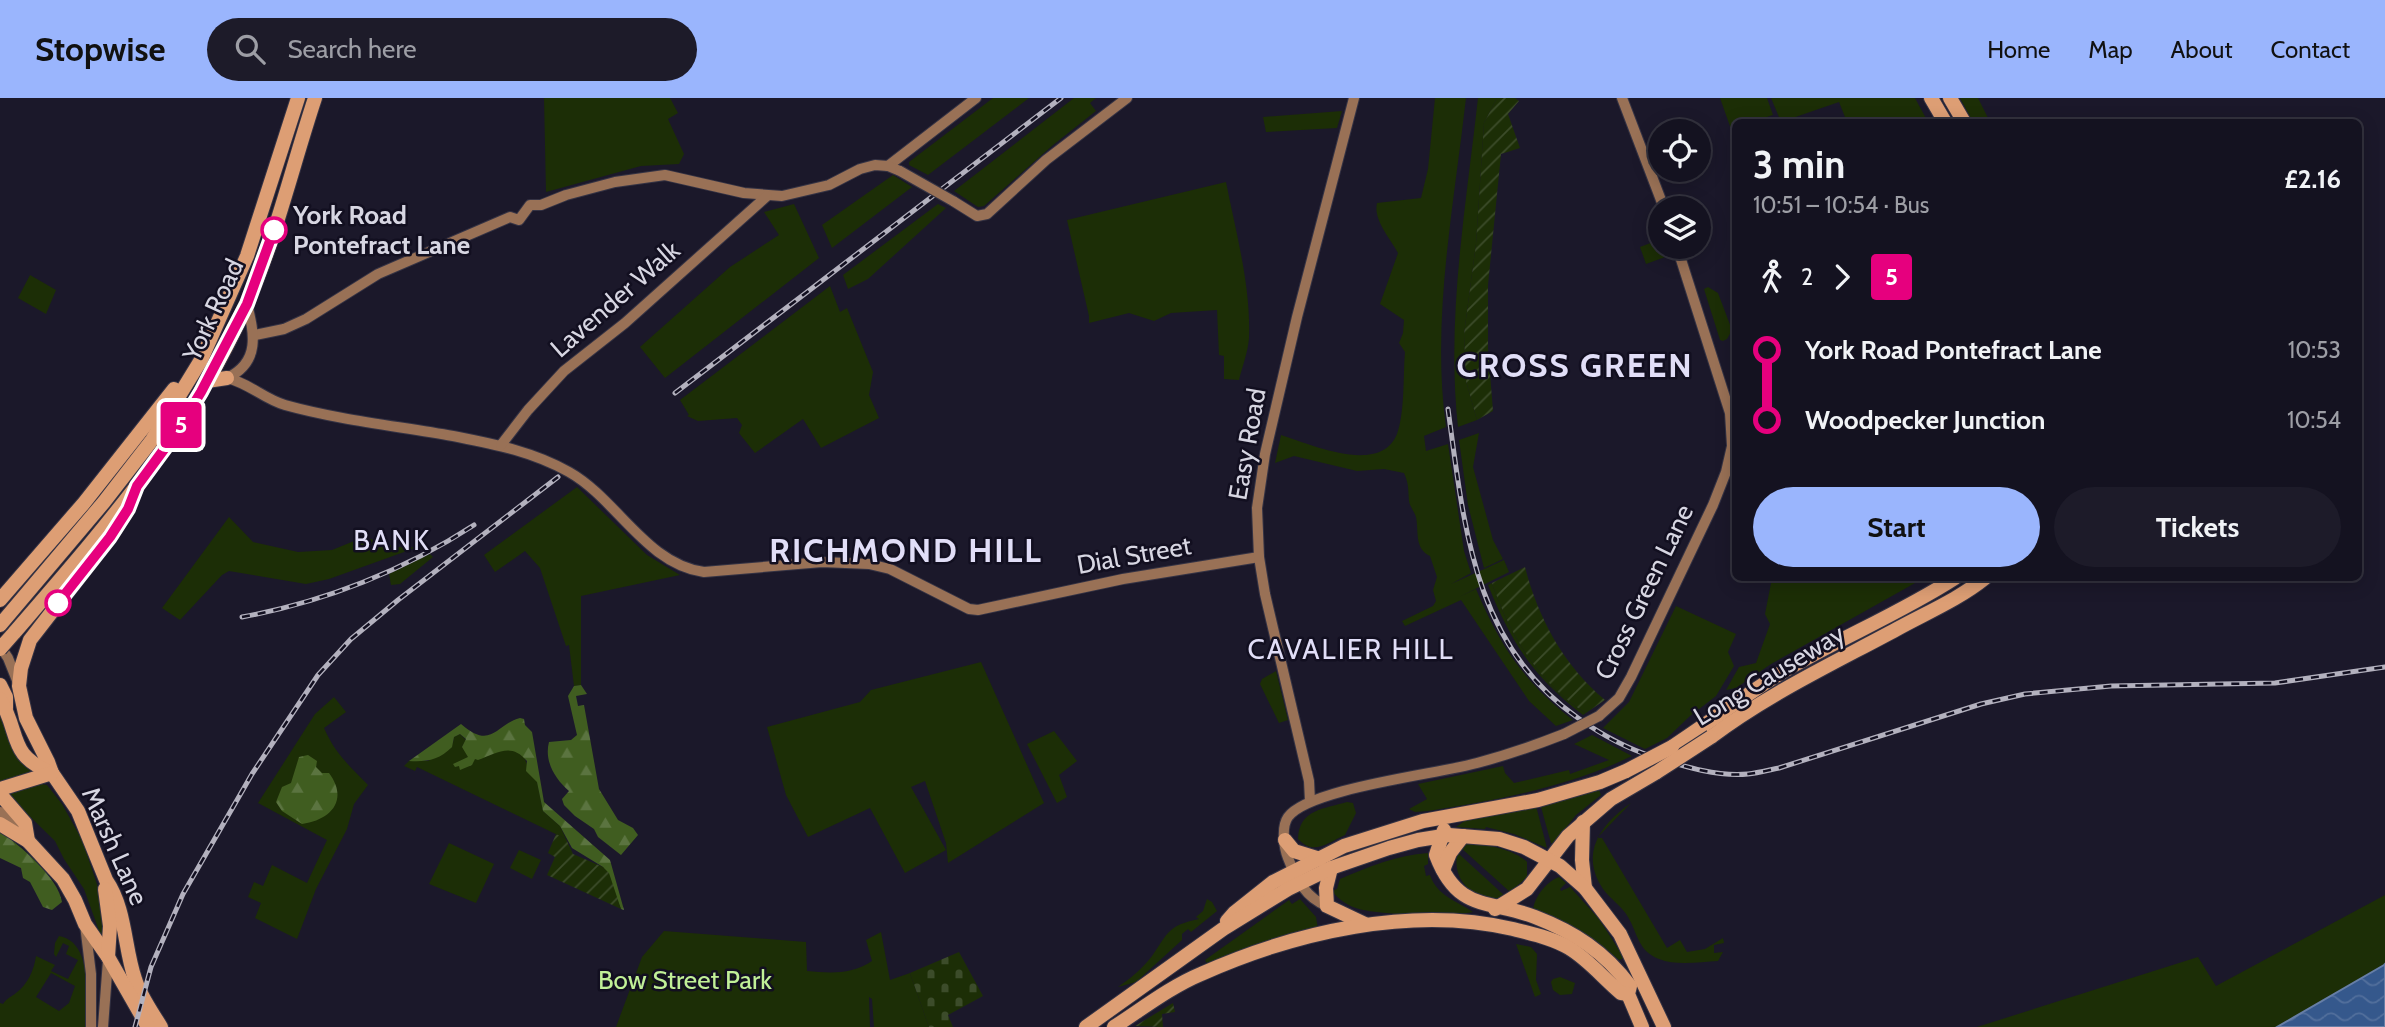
<!DOCTYPE html>
<meta charset="utf-8">
<style>
body{margin:0;font-family:Cabin,sans-serif;background:#1d1b29;color:#f1f3f6;height:100vh;display:flex;flex-direction:column;font-size:26px;white-space:nowrap}
*{box-sizing:border-box;margin:0}
p{font-size:23px;color:#9d9ea5}
.icon{flex:none;width:38px;height:38px;fill:none;stroke:currentColor;stroke-width:2;stroke-linecap:round;stroke-linejoin:round}
.map{position:relative;flex:1;overflow:hidden}
.panel{position:absolute;left:1732px;top:21px;width:630px;height:462px;display:flex;flex-direction:column;background:#141220;border-radius:10px;box-shadow:0 4px 18px #0003,0 0 0 2px #33323e}
.panel>*{flex:none}
.badge{padding:0 14px;border-radius:5px;font-size:24px;line-height:46px}
.controls{position:absolute;left:1648px;top:21px;display:grid;gap:14px}
.controls a{display:grid;place-items:center;width:63px;height:63px;border-radius:50%;background:#141220;box-shadow:0 4px 18px #0003,0 0 0 2px #33323e;font-size:35px}
.map>.badge{position:absolute;translate:-50% -50%;box-shadow:0 0 0 4px #fff}
.legs{display:flex;align-items:center;gap:10px;height:77px;padding:0 21px;font-size:23px}
.legs p{margin-inline-start:auto}
.head{display:flex;align-items:center;justify-content:space-between;height:119px;padding:0 21px}
h1{font-size:38px;font-weight:700;line-height:52px}
.button{display:flex;gap:14px;margin-top:auto;padding:14px 21px}
.button a{flex:1;height:80px;border-radius:42px;background:#9ab5fd;color:#111;font-size:28px;font-weight:700;line-height:80px;text-align:center}
.button a+a{background:#1d1b29;color:#f1f3f6}
ul{padding:0 21px;list-style:none}
li{display:flex;align-items:center;gap:24px;height:70px;font-size:26px}
li i{display:grid;place-items:center;width:10px;height:100%;margin:0 9px;background:currentColor}
li i::after{content:'';width:18px;height:18px;margin:-9px;border:5px solid;border-radius:50%;background:#141220}
li p{margin-inline-start:auto}
li:first-child i{background:linear-gradient(#0000 50%,currentColor 0)}
li:last-child i{background:linear-gradient(currentColor 50%,#0000 0)}
header{display:flex;align-items:center;gap:42px;box-sizing:border-box;height:98px;padding:0 35px;background:#9ab5fd;color:#111}
header strong{font-size:33px}
nav{display:flex;gap:38px;margin-inline-start:auto;font-size:24px}
.search{width:490px;height:63px;background:#1d1b29;display:flex;align-items:center;gap:18px;box-sizing:border-box;padding:0 24px;border-radius:38px;color:#9d9ea5;font-size:26px}
.map>svg:first-child{display:block}
.green{fill:#1c2e06;fill-rule:evenodd}
.forest{fill:url(#forest-firs)}
.cemetery{fill:url(#cemetery-stones)}
.garden{fill:url(#garden-furrows)}
.water{fill:url(#water-waves);stroke:#667ea6;stroke-width:2}
.lines{fill:none;stroke-linecap:round;stroke-linejoin:round}
.secondary-casing{stroke:#353344;stroke-width:12}
.highway-casing{stroke:#353344;stroke-width:16}
.secondary{stroke:#997156;stroke-width:10}
.highway{stroke:#dd9e74;stroke-width:14}
.rail-casing{stroke:#b3b1be;stroke-width:5}
.rail{stroke:#120f20;stroke-width:2.5;stroke-dasharray:8;stroke-linecap:butt}
.secondary-bridge-casing{stroke:#353344;stroke-width:12;stroke-linecap:butt}
.highway-bridge-casing{stroke:#353344;stroke-width:16;stroke-linecap:butt}
.secondary-bridge{stroke:#997156;stroke-width:10}
.highway-bridge{stroke:#dd9e74;stroke-width:14}
.line-1-casing{stroke:#fff;stroke-width:16}
.line-1{stroke:#e6007e;stroke-width:10}
.stop-1-dot{fill:#fff;stroke:#e6007e;stroke-width:3.5}
.labels{text-anchor:middle;dominant-baseline:central;stroke-width:5;stroke-linejoin:round;paint-order:stroke}
.stop-label{font-size:26px;font-weight:bold;fill:#d7d6e2;stroke:#120f20;text-anchor:start}
.street-label{font-size:26px;fill:#d7d6e2;stroke:#120f20}
.park-label{font-size:26px;fill:#c1f097;stroke:#120f20}
.neighbourhood-label{font-size:28px;letter-spacing:2px;fill:#e1def7;stroke:#120f20}
.district-label{font-size:33px;font-weight:bold;letter-spacing:2px;fill:#e1def7;stroke:#120f20}
</style>
<header>
<strong>Stopwise</strong>
<div class="search"><svg class="icon" aria-label="search" viewBox="0 0 24 24"><circle cx="10" cy="10" r="6"/><path d="M15 15l6 6"/></svg>Search here</div>
<nav><a>Home</a><a>Map</a><a>About</a><a>Contact</a></nav>
</header>
<div class="map">
<svg width="2385" height="929" viewBox="0 0 2385 929">
<defs>
<pattern id="forest-firs" width="22" height="20" patternUnits="userSpaceOnUse" patternTransform="scale(1.75)"><rect width="22" height="20" fill="#405d20"/><path d="M5 1l3.5 6h-7zM16 11l3.5 6h-7z" fill="#5b7440"/></pattern>
<pattern id="cemetery-stones" width="16" height="16" patternUnits="userSpaceOnUse" patternTransform="scale(1.75)"><rect width="16" height="16" fill="#1c2e06"/><path d="M2 7V4a2 2 0 0 1 4 0v3zM10 15v-3a2 2 0 0 1 4 0v3z" fill="#3c4c2a"/></pattern>
<pattern id="garden-furrows" width="10" height="10" patternUnits="userSpaceOnUse" patternTransform="scale(1.75)"><rect width="10" height="10" fill="#1c2e06"/><path d="M-1 1l2-2M0 10L10 0M9 11l2-2" fill="none" stroke="#3c4c2a"/></pattern>
<pattern id="water-waves" width="16" height="10" patternUnits="userSpaceOnUse" patternTransform="scale(1.75)"><rect width="16" height="10" fill="#35588c"/><path d="M0 5q4-4 8 0t8 0" fill="none" stroke="#526f9c"/></pattern>
</defs>
<rect width="100%" height="100%" fill="#1b182a"/>
<g class="green">
<polygon points="544,0 670,0 678,15 668,21 684,56 679,66 641,68 546,94"/>
<polygon points="993,0 1029,0 928,77 909,67 909,64"/>
<polygon points="1074,0 1096,0 1090,5 1096,13 1053,47 984,108 978,109 954,93"/>
<path d="M1435 0H1466C1454 108 1431 221 1446 329L1424 338 1426 353 1448 346 1464 453 1471 475 1451 486 1504 462 1509 474 1459 499 1476 491C1500 548 1524 584 1573 622L1556 628 1529 603 1461 502 1405 528 1402 523 1433 508 1436 503 1433 492 1437 479 1430 458C1414 450 1419 434 1416 419 1414 413 1410 409 1409 403 1408 392 1409 386 1404 375L1384 371 1357 373 1294 358 1275 365 1281 337C1310 346 1380 378 1397 336 1405 314 1403 278 1405 254L1399 245 1403 235 1404 222 1380 206 1398 155C1390 140 1373 122 1377 105L1421 100 1428 71Z"/>
<path d="M1478 0H1497L1484 25 1476 146 1464 236 1466 283 1477 322 1458 329C1446 219 1466 109 1478 0Z"/>
<polygon points="1720,0 1767,0 1773,17 1751,24 1736,24 1736,30 1731,31"/>
<polygon points="1771,0 1915,0 1928,24 1847,24 1839,4 1781,24"/>
<polygon points="1960,0 1978,0 1990,24 1973,24"/>
<polygon points="1342,13 1337,30 1266,34 1263,19"/>
<polygon points="893,77 912,89 832,150 822,127"/>
<path d="M1226 84C1236 135 1251 188 1249 240 1248 254 1242 269 1239 282L1224 281V258L1219 257 1217 212 1171 215 1154 223 1129 215 1089 225V218L1067 122Z"/>
<polygon points="794,106 819,160 665,280 640,249 730,169 779,137 764,114"/>
<polygon points="938,106 946,110 868,181 848,191 843,177"/>
<polygon points="1661,141 1661,149 1665,149 1668,158 1646,166 1640,149"/>
<polygon points="30,177 56,192 46,216 18,200"/>
<polygon points="830,188 840,214 847,210 873,274 869,297 879,320 821,350 803,321 755,355 739,335 742,327 737,320 698,323 687,318 689,317 680,302"/>
<polygon points="1708,189 1718,195 1732,232 1727,241 1723,243 1720,242 1704,191"/>
<polygon points="1479,335 1473,369 1493,442 1503,461 1484,470 1468,407 1459,342"/>
<polygon points="577,389 647,457 680,477 581,498 581,587 574,588 569,547 566,548 540,470 525,453 495,474 484,457"/>
<polygon points="229,419 253,444 298,454 332,452 364,439 396,449 418,449 329,481 306,486 229,473 222,477 180,522 162,510"/>
<polygon points="430,456 433,459 400,486 391,487 389,476"/>
<polygon points="1772,480 1924,480 1771,566 1736,590 1726,592 1739,569 1756,565 1770,526 1765,516"/>
<path d="M1492 485C1509 535 1539 587 1586 615L1583 617C1532 577 1512 546 1488 487Z"/>
<polygon points="1676,508 1736,536 1728,554 1734,568 1716,598 1690,618 1667,640 1645,651 1603,630 1629,604"/>
<polygon points="981,564 1044,705 948,765 946,745 925,683 911,689 946,752 905,775 870,710 808,739 786,697 767,629 860,604 871,592"/>
<polygon points="1276,573 1288,622 1279,625 1260,586 1262,581"/>
<path d="M334 599 346 614 324 630C336 657 349 667 368 687L354 706 347 731 316 791 297 841 255 820 261 805 248 799 254 784 263 788 272 767 307 785 327 742 258 705 315 616Z"/>
<polygon points="0,611 31,672 27,676 2,683 0,683"/>
<polygon points="1054,633 1077,663 1059,677 1067,699 1057,705 1027,646"/>
<polygon points="460,636 466,642 462,649 505,650 516,653 524,659 531,676 537,683 543,713 560,728 566,741 417,669 415,673 404,668 409,663 428,663 453,645 454,639"/>
<path d="M1592 637 1632 658C1568 689 1497 702 1428 713L1415 714 1409 711 1427 701 1418 686 1503 668 1505 675 1514 685 1569 672 1570 676 1609 662 1574 646Z"/>
<polygon points="36,685 47,687 62,706 82,742 102,801 105,817 102,841 84,791 64,761 55,743 8,697 8,695"/>
<polygon points="1599,692 1601,697 1576,717 1553,746 1551,745 1541,709"/>
<path d="M1347 704 1353 705 1356 715 1345 737C1327 745 1314 758 1298 741 1299 711 1324 711 1347 704Z"/>
<path d="M1631 705 1597 740H1602L1667 850 1680 842 1687 854 1705 851 1723 840 1724 845 1714 847V855L1723 854 1718 863C1700 864 1676 868 1659 861 1638 853 1638 836 1628 819 1622 808 1610 801 1603 791 1579 755 1601 726 1631 705Z"/>
<polygon points="1536,708 1547,750 1514,736 1486,729 1485,731 1456,729 1466,722"/>
<polygon points="449,745 494,766 476,805 429,786"/>
<path d="M1465 746C1483 745 1514 751 1527 764V779L1510 794 1460 749Z"/>
<polygon points="519,752 541,762 532,781 510,770"/>
<path d="M1428 755V766L1424 768 1426 778 1430 777C1437 798 1457 803 1473 814 1448 819 1383 817 1359 811 1348 808 1339 802 1332 793L1337 791 1340 781C1368 769 1397 757 1428 755Z"/>
<path d="M1457 756H1459L1505 798 1492 804C1470 795 1453 783 1457 756Z"/>
<path d="M1559 779 1566 785 1560 791 1561 793 1570 789 1599 821 1624 860 1619 862C1593 839 1565 823 1533 813 1534 799 1546 784 1559 779Z"/>
<polygon points="2385,797 2385,866 2277,929 1977,929 2198,859 2216,888"/>
<path d="M1207 801 1212 804 1217 813 1191 834 1188 831 1182 836V842L1136 884 1118 889C1131 880 1142 871 1152 858 1169 834 1167 828 1199 821L1196 819 1203 813Z"/>
<polygon points="1300,801 1316,819 1318,831 1261,845 1208,867 1205,862 1289,802 1292,806"/>
<path d="M664 833 806 844 807 873C829 875 852 877 872 863L866 842 881 834 890 882 910 875 929 929H874L872 901 869 899 870 929H616L642 859Z"/>
<path d="M59 838C94 844 86 902 85 929H0V905L3 906C7 900 11 899 16 895 28 886 34 872 36 858L55 867 51 873 68 881 78 862 66 856 69 848 63 845 56 859 54 856 55 845ZM51 875 75 888 69 905 59 913 36 899Z"/>
<polygon points="1516,846 1531,849 1537,856 1536,882 1541,896 1535,899"/>
<polygon points="1560,879 1575,885 1572,896 1560,897 1553,892 1551,884 1553,881"/>
</g>
<g class="forest">
<path d="M581 587 587 596 576 598 578 608 584 607 599 691 618 722 633 730 638 737 621 757 598 739 594 731 575 718 564 707 562 701 569 693C555 681 544 663 549 644L571 642 577 637 568 598 574 588Z"/>
<path d="M520 620 524 621 525 627 532 634 544 704 610 762 624 812 621 811 603 769 572 750 560 728 543 713 537 684 526 673 527 663C511 644 497 655 478 662L475 661 472 667 460 672 459 668 455 669 453 666 468 659 462 649 466 641 460 636 454 639 452 649C439 662 427 664 409 663L461 626C492 653 496 626 520 620Z"/>
<path d="M308 657 317 663 316 669 322 675H329C349 702 331 722 302 726L282 713 276 704 282 689 291 685 299 659Z"/>
<path d="M0 733C19 747 59 780 62 804L52 812 43 809 30 784 23 780 21 770 0 760Z"/>
</g>
<polygon class="cemetery" points="959,854 983,898 948,917 953,929 929,929 910,875"/>
<g class="garden">
<polygon points="1497,0 1515,0 1519,3 1508,16 1520,50 1501,56 1488,187 1488,250 1493,313 1477,322 1466,283 1464,236 1476,146 1484,25"/>
<path d="M1525 469C1538 520 1564 568 1605 602L1586 615C1539 587 1509 535 1492 485Z"/>
<polygon points="556,736 566,741 573,756 603,769 609,775 621,811 547,777 555,759 548,755"/>
<polygon points="1173,905 1175,914 1162,916 1163,929 1135,928"/>
</g>
<polygon class="water" points="2385,866 2385,929 2277,929 2384,867"/>
<g class="lines">
<defs>
<g id="secondary">
<polyline points="1622,0 1664,110"/>
<polyline points="888,68 976,0"/>
<polyline points="953,103 977,118 987,116 1046,62 1127,0"/>
<polyline points="255,237 284,231 306,221 378,176 510,119 519,122 530,107 541,107 566,97 615,84 665,77 744,95 782,98 829,87 860,71 875,67 888,68 900,73"/>
<path d="M227 280C249 285 264 301 285 307 339 322 397 328 453 338 493 346 532 353 569 374 617 401 646 466 704 474L822 464 869 466 890 471 969 511 978 512 1123 481 1259 459"/>
<path d="M227 280C261 264 254 235 247 206"/>
<polyline points="501,347 528,312 564,273 625,225 767,98"/>
<polyline points="0,548 8,560 18,585"/>
<polyline points="1599,618 1619,600 1631,579 1713,407 1726,374 1732,348 1730,315 1677,149"/>
<polyline points="1310,703 1309,683 1265,496 1259,459 1257,410 1265,356 1297,219 1354,0"/>
<polyline points="0,714 19,733"/>
<path d="M1327 808C1306 800 1296 781 1288 760 1284 750 1281 729 1288 719 1309 690 1439 676 1477 665 1507 657 1536 647 1564 636"/>
<polyline points="85,827 91,876 91,929"/>
<polyline points="103,929 108,862"/>
</g>
<g id="highway">
<polyline points="1931,0 1945,24"/>
<polyline points="1950,0 1964,24"/>
<polyline points="207,283 227,280"/>
<path d="M127 412 110 439 30 542 21 570 19 588 26 620 48 664 52 675 78 713 106 782C126 811 124 849 135 881 140 898 152 914 161 929"/>
<polyline points="0,502 84,405 174,291"/>
<polyline points="0,527 104,404 152,342 201,262 247,158 298,0"/>
<path d="M14 535C102 433 192 332 246 207 276 140 292 69 315 0"/>
<polyline points="0,587 6,599 6,610"/>
<path d="M0 601C21 636 7 657 52 675"/>
<path d="M1711 639C1768 596 1834 565 1897 531 1926 515 1959 501 1985 480"/>
<path d="M1672 649C1710 624 1745 597 1784 573 1840 540 1901 515 1955 480"/>
<polyline points="0,691 52,675"/>
<polyline points="0,696 25,725 28,743"/>
<polyline points="1583,724 1582,762 1585,790"/>
<polyline points="0,726 28,743 63,781 75,802 85,826 108,859 148,929"/>
<path d="M1444 732 1436 757C1458 815 1489 801 1535 819 1574 834 1605 854 1630 888L1628 896 1642 929"/>
<polyline points="1285,742 1294,753 1320,761"/>
<polyline points="1331,770 1326,790 1327,808 1365,826"/>
<polyline points="1443,772 1450,755 1463,738"/>
<polyline points="105,791 110,828 108,859"/>
<polyline points="1495,811 1527,791 1568,738 1611,701 1657,674"/>
<polyline points="1227,823 1234,815 1273,784 1344,748 1423,723 1538,702 1600,684 1626,673"/>
<polyline points="1086,929 1223,831 1288,791 1331,770 1389,750 1418,742 1449,737 1499,741 1524,749 1560,768 1585,790 1620,836 1664,929"/>
<path d="M1114 929C1142 911 1170 889 1201 876 1295 834 1412 807 1513 831 1532 836 1552 840 1569 850 1589 862 1603 880 1621 895L1628 896"/>
</g>
</defs>
<use href="#secondary" class="secondary-casing"/>
<use href="#highway" class="highway-casing"/>
<use href="#secondary" class="secondary"/>
<use href="#highway" class="highway"/>
<defs>
<g id="rail">
<polyline points="675,295 1061,0"/>
<path d="M1448 311C1464 427 1473 547 1578 620 1602 637 1625 650 1654 659 1683 668 1716 679 1748 676 1758 675 1769 672 1779 670L1981 606 2025 596 2111 588 2275 585 2385 569"/>
<path d="M242 519C324 504 405 472 474 427"/>
<polyline points="135,929 151,869 183,796 252,676 318,577 351,541 398,502 558,379"/>
</g>
</defs>
<use href="#rail" class="rail-casing"/>
<use href="#rail" class="rail"/>
<defs>
<g id="secondary-bridge">
<polyline points="900,73 953,103"/>
<polyline points="1564,636 1599,618"/>
</g>
<g id="highway-bridge">
<polyline points="0,551 14,535"/>
<polyline points="1626,673 1672,649"/>
<polyline points="1657,674 1711,639"/>
</g>
</defs>
<use href="#secondary-bridge" class="secondary-bridge-casing"/>
<use href="#highway-bridge" class="highway-bridge-casing"/>
<use href="#secondary-bridge" class="secondary-bridge"/>
<use href="#highway-bridge" class="highway-bridge"/>
</g>
<g class="lines">
<defs>
<polyline id="line-1" points="58,505 110,439 128,411 137,388 176,335 201,294 247,206 274,132"/>
</defs>
<use href="#line-1" class="line-1-casing"/>
<use href="#line-1" class="line-1"/>
</g>
<g class="stop-1-dot">
<circle cx="274" cy="132" r="12"/>
<circle cx="58" cy="505" r="12"/>
</g>
<g class="labels">
<g class="stop-label">
<text x="293" y="117">York Road<tspan x="293" dy="30">Pontefract Lane</tspan></text>
</g>
<g class="street-label">
<text transform="translate(615 201) rotate(-41)">Lavender Walk</text>
<text transform="translate(213 212) rotate(-65)">York Road</text>
<text transform="translate(1247 346) rotate(-80)">Easy Road</text>
<text transform="translate(1134 457) rotate(-10)">Dial Street</text>
<text transform="translate(1644 494) rotate(-64)">Cross Green Lane</text>
<text transform="translate(1769 577) rotate(-31)">Long Causeway</text>
<text transform="translate(115 748) rotate(66)">Marsh Lane</text>
</g>
<g class="park-label">
<text x="685" y="882">Bow Street Park</text>
</g>
<g class="neighbourhood-label">
<text x="392" y="442">BANK</text>
<text x="1351" y="551">CAVALIER HILL</text>
</g>
<g class="district-label">
<text x="1575" y="267">CROSS GREEN</text>
<text x="906" y="452">RICHMOND HILL</text>
</g>
</g>
</svg>
<div class="controls">
<a><svg class="icon" aria-label="locate" viewBox="0 0 24 24"><circle cx="12" cy="12" r="6"/><path d="M12 2v4M12 18v4M2 12h4M18 12h4"/></svg></a>
<a><svg class="icon" aria-label="layers" viewBox="0 0 24 24"><path d="M12 4l9 5-9 5-9-5zM3 14l9 5 9-5"/></svg></a>
</div>
<b class="badge" style="left:181px;top:327px;background:#e6007e;color:#fff">5</b>
<section class="panel">
<div class="head"><div><h1>3 min</h1><p>10:51 – 10:54 · Bus</p></div><b>£2.16</b></div>
<div class="legs"><svg class="icon" aria-label="walk" viewBox="0 0 24 24"><circle cx="13" cy="4" r="2"/><path d="M13 8l-2 6 4 7M11 14l-3 7M7 12l3-4h3l4 4"/></svg>2<svg class="icon" aria-label="forward" viewBox="0 0 24 24"><path d="M9 5l7 7-7 7"/></svg><b class="badge" style="background:#e6007e;color:#fff">5</b></div>
<ul>
<li><i style="color:#e6007e"></i><b>York Road Pontefract Lane</b><p>10:53</p></li>
<li><i style="color:#e6007e"></i><b>Woodpecker Junction</b><p>10:54</p></li>
</ul>
<div class="button"><a>Start</a><a>Tickets</a></div>
</section>
</div>
